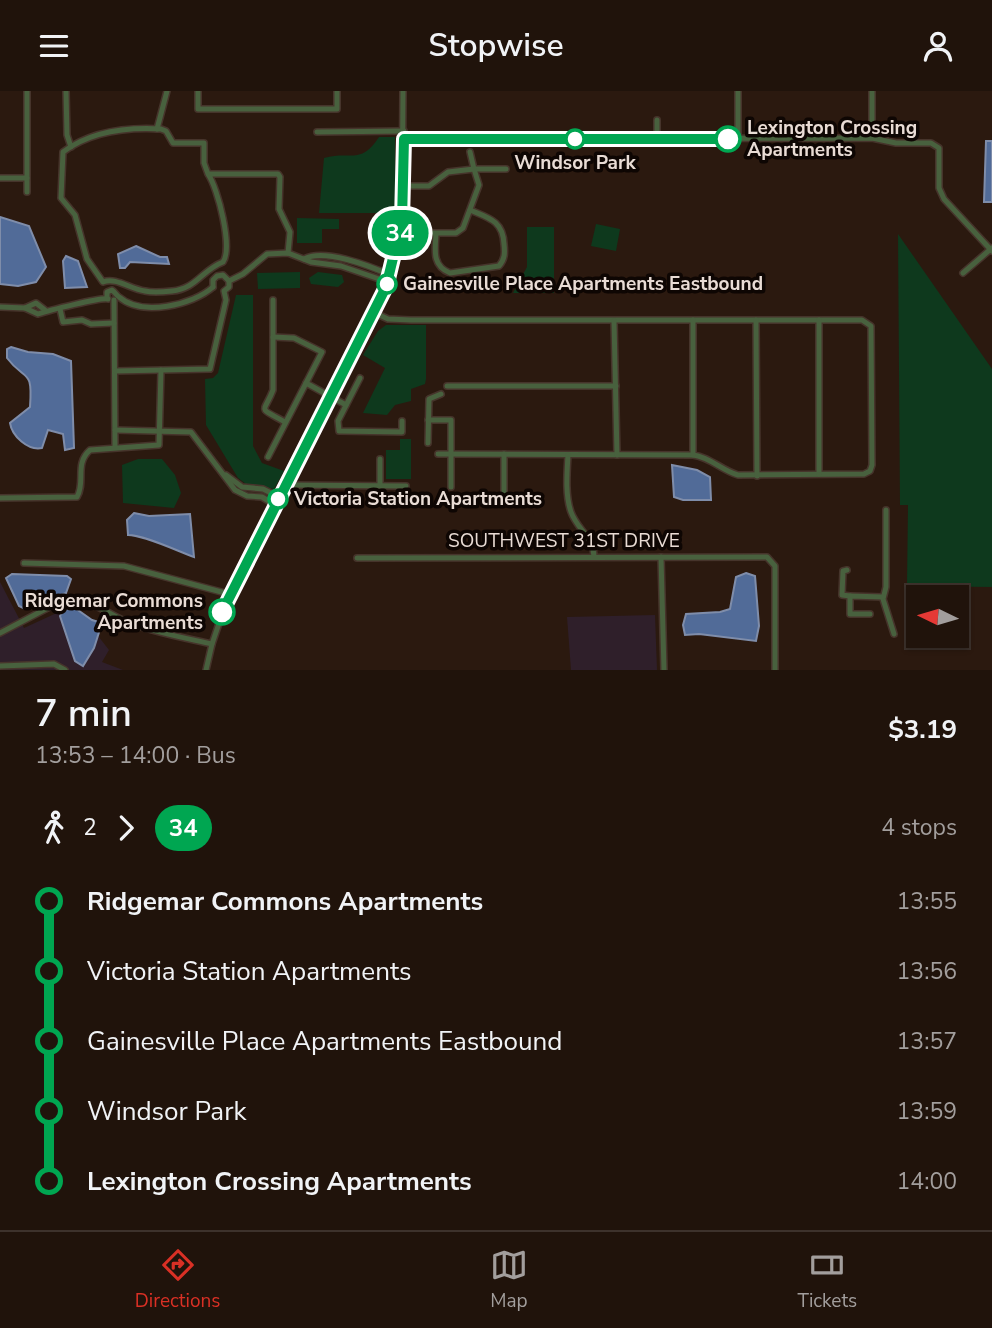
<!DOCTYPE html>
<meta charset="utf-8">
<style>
body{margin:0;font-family:"Nunito Sans",sans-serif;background:#281c14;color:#f1f3f6;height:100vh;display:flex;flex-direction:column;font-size:26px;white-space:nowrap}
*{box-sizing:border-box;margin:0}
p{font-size:23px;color:#a29e9d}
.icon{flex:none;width:38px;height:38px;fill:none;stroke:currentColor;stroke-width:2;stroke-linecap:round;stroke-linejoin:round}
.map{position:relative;height:579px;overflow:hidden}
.side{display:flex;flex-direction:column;background:#20130b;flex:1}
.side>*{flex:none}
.badge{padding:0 14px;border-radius:23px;font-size:24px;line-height:46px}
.needle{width:46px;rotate:275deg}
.buttons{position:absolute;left:906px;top:494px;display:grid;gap:14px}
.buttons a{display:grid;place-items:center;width:63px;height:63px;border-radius:0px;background:#20130b;box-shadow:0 2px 5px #0004,0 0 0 2px #3d322c;font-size:35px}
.map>.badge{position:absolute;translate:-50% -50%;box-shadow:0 0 0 4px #fff}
.legs{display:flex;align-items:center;gap:10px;height:77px;padding:0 35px;font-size:23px}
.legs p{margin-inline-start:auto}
.head{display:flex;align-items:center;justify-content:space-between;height:119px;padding:0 35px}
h1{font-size:38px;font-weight:600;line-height:52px}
ul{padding:0 35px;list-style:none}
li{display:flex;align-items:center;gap:24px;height:70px;font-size:26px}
li i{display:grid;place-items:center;width:10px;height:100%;margin:0 9px;background:currentColor}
li i::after{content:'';width:18px;height:18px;margin:-9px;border:5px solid;border-radius:50%;background:#20130b}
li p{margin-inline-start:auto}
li:first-child i{background:linear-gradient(#0000 50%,currentColor 0)}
li:last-child i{background:linear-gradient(currentColor 50%,#0000 0)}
header{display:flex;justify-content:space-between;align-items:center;height:91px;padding:0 35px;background:#20130b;font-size:32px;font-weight:600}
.dock{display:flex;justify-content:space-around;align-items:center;height:98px;border-top:2px solid #3d322c;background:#20130b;font-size:19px;color:#a29e9d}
.dock a{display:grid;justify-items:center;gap:4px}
.dock .active{color:#d93025}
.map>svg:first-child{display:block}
.commercial{fill:#2f1f2a}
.green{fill:#0e391d}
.water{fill:#516b98;stroke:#7f8daa;stroke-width:2}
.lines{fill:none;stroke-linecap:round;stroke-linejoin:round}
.minor-casing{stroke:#46342b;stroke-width:8}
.minor{stroke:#48613e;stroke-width:5}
.line-1-casing{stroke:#fff;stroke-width:16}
.line-1{stroke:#00a651;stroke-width:10}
.stop-1-dot{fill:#fff;stroke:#00a651;stroke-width:3.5}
.labels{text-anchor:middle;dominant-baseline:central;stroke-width:7;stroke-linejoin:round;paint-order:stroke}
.stop-label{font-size:19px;font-weight:bold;fill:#e9dcd5;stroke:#0e0603;text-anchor:start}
.street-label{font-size:19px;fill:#e9dcd5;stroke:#0e0603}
</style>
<header><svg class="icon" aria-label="menu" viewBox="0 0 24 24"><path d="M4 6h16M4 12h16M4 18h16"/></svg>Stopwise<svg class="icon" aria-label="person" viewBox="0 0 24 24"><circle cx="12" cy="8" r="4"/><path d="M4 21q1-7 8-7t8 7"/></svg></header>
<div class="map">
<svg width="992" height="579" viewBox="0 0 992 579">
<rect width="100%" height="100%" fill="#2b190f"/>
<g class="commercial">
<polygon points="0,491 24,537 74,514 109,559 102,571 123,579 0,579"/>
<polygon points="655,524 657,579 571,579 567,526"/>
</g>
<g class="green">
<path d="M379 46H395V122H319L324 67C351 59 360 75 379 46Z"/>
<polygon points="297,127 339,128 339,138 322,138 322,152 297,152"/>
<polygon points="596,133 620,138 616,160 591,155"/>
<polygon points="527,136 554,136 554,202 513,202 527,176"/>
<polygon points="898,143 992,278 992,496 907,495 908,414 900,414"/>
<polygon points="300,181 300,197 258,198 257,182"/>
<polygon points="318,181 342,184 344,191 338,196 311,193 309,187"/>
<polygon points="236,204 253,204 253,355 262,372 284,380 274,398 246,393 238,387 206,334 205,288 213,287 218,282"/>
<polygon points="386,234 426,234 426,288 425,293 411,298 411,310 395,314 387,324 363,322 385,277 363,264 378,240"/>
<polygon points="400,348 411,348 411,388 386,388 386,359 400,359"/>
<polygon points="138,368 162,368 175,384 181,402 174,417 123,412 122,374"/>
</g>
<g class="water">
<polygon points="986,50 992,50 992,111 984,111"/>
<polygon points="0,126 29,135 46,176 36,191 18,195 0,193"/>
<polygon points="136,155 160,166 167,166 169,173 130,171 125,177 120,177 118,163"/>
<polygon points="66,165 78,170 87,196 65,197 63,170"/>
<path d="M11 256 28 261 53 263 71 270 74 357 65 359 63 343 48 339 42 357C28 360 12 345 10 332L30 316C33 276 25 291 7 267V258Z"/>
<polygon points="672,374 697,379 710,386 711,409 683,409 674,406"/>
<path d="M134 422 149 425 190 423 194 466C177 460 144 444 128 444L127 429Z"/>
<polygon points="746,482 755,485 759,535 756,550 699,543 685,544 683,534 686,523 720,521 730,518 736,486"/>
<polygon points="12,483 67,485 71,488 66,502 25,518 19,515 6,487"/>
<polygon points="75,517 92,529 102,532 94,557 83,575 75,570 60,525 63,519"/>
</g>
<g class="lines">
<defs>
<g id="minor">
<polyline points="27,0 27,101"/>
<polyline points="66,0 67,44 71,56"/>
<polyline points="198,0 198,18 337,18 337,0"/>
<polyline points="738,0 738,48"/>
<polyline points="872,0 872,47"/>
<polyline points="657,29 657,48"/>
<polyline points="157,38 167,0"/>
<polyline points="317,41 404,40"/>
<polyline points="404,48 872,47 896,52 931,52 939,57 939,97 944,108 992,160"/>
<polyline points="470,61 474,78 506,78"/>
<path d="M208 83 204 72V52H173L166 40 161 38C126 36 91 40 63 61L61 107 75 124 87 168 103 191C116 186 130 198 145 200 153 202 163 201 172 200 196 198 202 179 223 171 233 157 218 97 208 83H278L280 86 279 118 290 141 288 162"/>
<polyline points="0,87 27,87"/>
<polyline points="404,95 429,95 448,81 474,78 479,94 463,137 456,142 419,142"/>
<path d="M436 143C435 159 432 175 450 182L499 175C505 168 505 162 504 153 503 130 489 127 470 119"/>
<path d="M304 168C324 157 370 175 390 184"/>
<polyline points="963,182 992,157"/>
<polyline points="213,196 213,189 217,185 223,184 229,190"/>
<path d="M107 206V201L112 199C115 201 116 204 119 206 142 226 193 214 213 196"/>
<polyline points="114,209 115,356"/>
<path d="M273 209V299C264 323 256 315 285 331"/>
<polyline points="0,216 25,217 36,212 45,219"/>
<path d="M25 217 38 223C47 220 101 206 108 208"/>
<polyline points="60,218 63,231 82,229 91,233 114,232"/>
<path d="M375 222 388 228 411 229H862L871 235 872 374 870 380 864 383 738 384C721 379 710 366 693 364L438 363"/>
<polyline points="756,229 757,385"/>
<polyline points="614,230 617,364"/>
<polyline points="115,280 210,278 226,209 224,200 229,196 229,190 243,183 267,163 288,162 311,171 341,175 388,191"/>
<polyline points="360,287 338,330 339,340 402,341 402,330"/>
<polyline points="306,292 346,314"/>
<polyline points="447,295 616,295"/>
<polyline points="428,329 451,329 451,396"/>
<polyline points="115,339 191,341 235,399 247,405 262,406 275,414"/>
<polyline points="428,352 429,308 441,303"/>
<polyline points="504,363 504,410"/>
<path d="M568 364C567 382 565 404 571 421 577 438 594 447 594 466"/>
<polyline points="693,364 693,229"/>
<polyline points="268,366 322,261 294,247 273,246"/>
<polyline points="380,368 380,395"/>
<polyline points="819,383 819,229"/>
<polyline points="226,384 242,396 263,398 279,406"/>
<polyline points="286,394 406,395"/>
<path d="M0 407 77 406C86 391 74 373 90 359L159 354 161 279"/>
<polyline points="886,419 886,496 883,508 894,543"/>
<polyline points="661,466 664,579"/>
<polyline points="357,467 767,466 775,475 775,579"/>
<polyline points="24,472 124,475 229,503"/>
<polyline points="847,479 843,480 842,504 850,505"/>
<polyline points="870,523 850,523 850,505 883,506"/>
<path d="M0 542 61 510C89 503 108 525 132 533 158 542 185 547 212 553"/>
<polyline points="0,575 54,573 65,579"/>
<polyline points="206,579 212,553 229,503 354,265 388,191 402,130 403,0"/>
</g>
</defs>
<use href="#minor" class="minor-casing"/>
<use href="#minor" class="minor"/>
</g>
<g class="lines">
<defs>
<polyline id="line-1" points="222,521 386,196 402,130 404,48 728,48"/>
</defs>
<use href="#line-1" class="line-1-casing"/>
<use href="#line-1" class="line-1"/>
</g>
<g class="stop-1-dot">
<circle cx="575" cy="48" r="9"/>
<circle cx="728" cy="48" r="12"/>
<circle cx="387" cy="193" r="9"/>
<circle cx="278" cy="408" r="9"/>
<circle cx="222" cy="521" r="12"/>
</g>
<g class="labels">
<g class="stop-label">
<text x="747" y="37">Lexington Crossing<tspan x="747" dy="22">Apartments</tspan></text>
<text x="575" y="72" text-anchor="middle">Windsor Park</text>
<text x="403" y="193">Gainesville Place Apartments Eastbound</text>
<text x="294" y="408">Victoria Station Apartments</text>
<text x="203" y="510" text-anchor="end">Ridgemar Commons<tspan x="203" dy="22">Apartments</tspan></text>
</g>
<g class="street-label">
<text x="564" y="450">SOUTHWEST 31ST DRIVE</text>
</g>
</g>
</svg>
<div class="buttons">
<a><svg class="needle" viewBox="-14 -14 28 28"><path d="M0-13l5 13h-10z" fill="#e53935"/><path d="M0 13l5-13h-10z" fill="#a29e9d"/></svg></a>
</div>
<b class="badge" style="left:400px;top:142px;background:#00a651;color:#fff">34</b>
</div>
<section class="side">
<div class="head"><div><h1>7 min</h1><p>13:53 – 14:00 · Bus</p></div><b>$3.19</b></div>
<div class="legs"><svg class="icon" aria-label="walk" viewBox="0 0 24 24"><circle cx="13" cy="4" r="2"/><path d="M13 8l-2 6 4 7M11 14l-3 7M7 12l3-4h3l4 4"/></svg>2<svg class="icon" aria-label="forward" viewBox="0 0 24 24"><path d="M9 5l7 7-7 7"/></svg><b class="badge" style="background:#00a651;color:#fff">34</b><p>4 stops</p></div>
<ul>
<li><i style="color:#00a651"></i><b>Ridgemar Commons Apartments</b><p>13:55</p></li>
<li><i style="color:#00a651"></i><span>Victoria Station Apartments</span><p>13:56</p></li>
<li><i style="color:#00a651"></i><span>Gainesville Place Apartments Eastbound</span><p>13:57</p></li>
<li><i style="color:#00a651"></i><span>Windsor Park</span><p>13:59</p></li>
<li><i style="color:#00a651"></i><b>Lexington Crossing Apartments</b><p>14:00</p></li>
</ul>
</section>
<nav class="dock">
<a class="active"><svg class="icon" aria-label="directions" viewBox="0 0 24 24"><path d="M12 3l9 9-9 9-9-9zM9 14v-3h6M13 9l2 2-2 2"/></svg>Directions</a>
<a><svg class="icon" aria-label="map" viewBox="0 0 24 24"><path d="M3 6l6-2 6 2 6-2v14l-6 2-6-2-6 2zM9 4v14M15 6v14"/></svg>Map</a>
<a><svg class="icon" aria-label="tickets" viewBox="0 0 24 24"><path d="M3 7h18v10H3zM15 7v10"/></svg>Tickets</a>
</nav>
